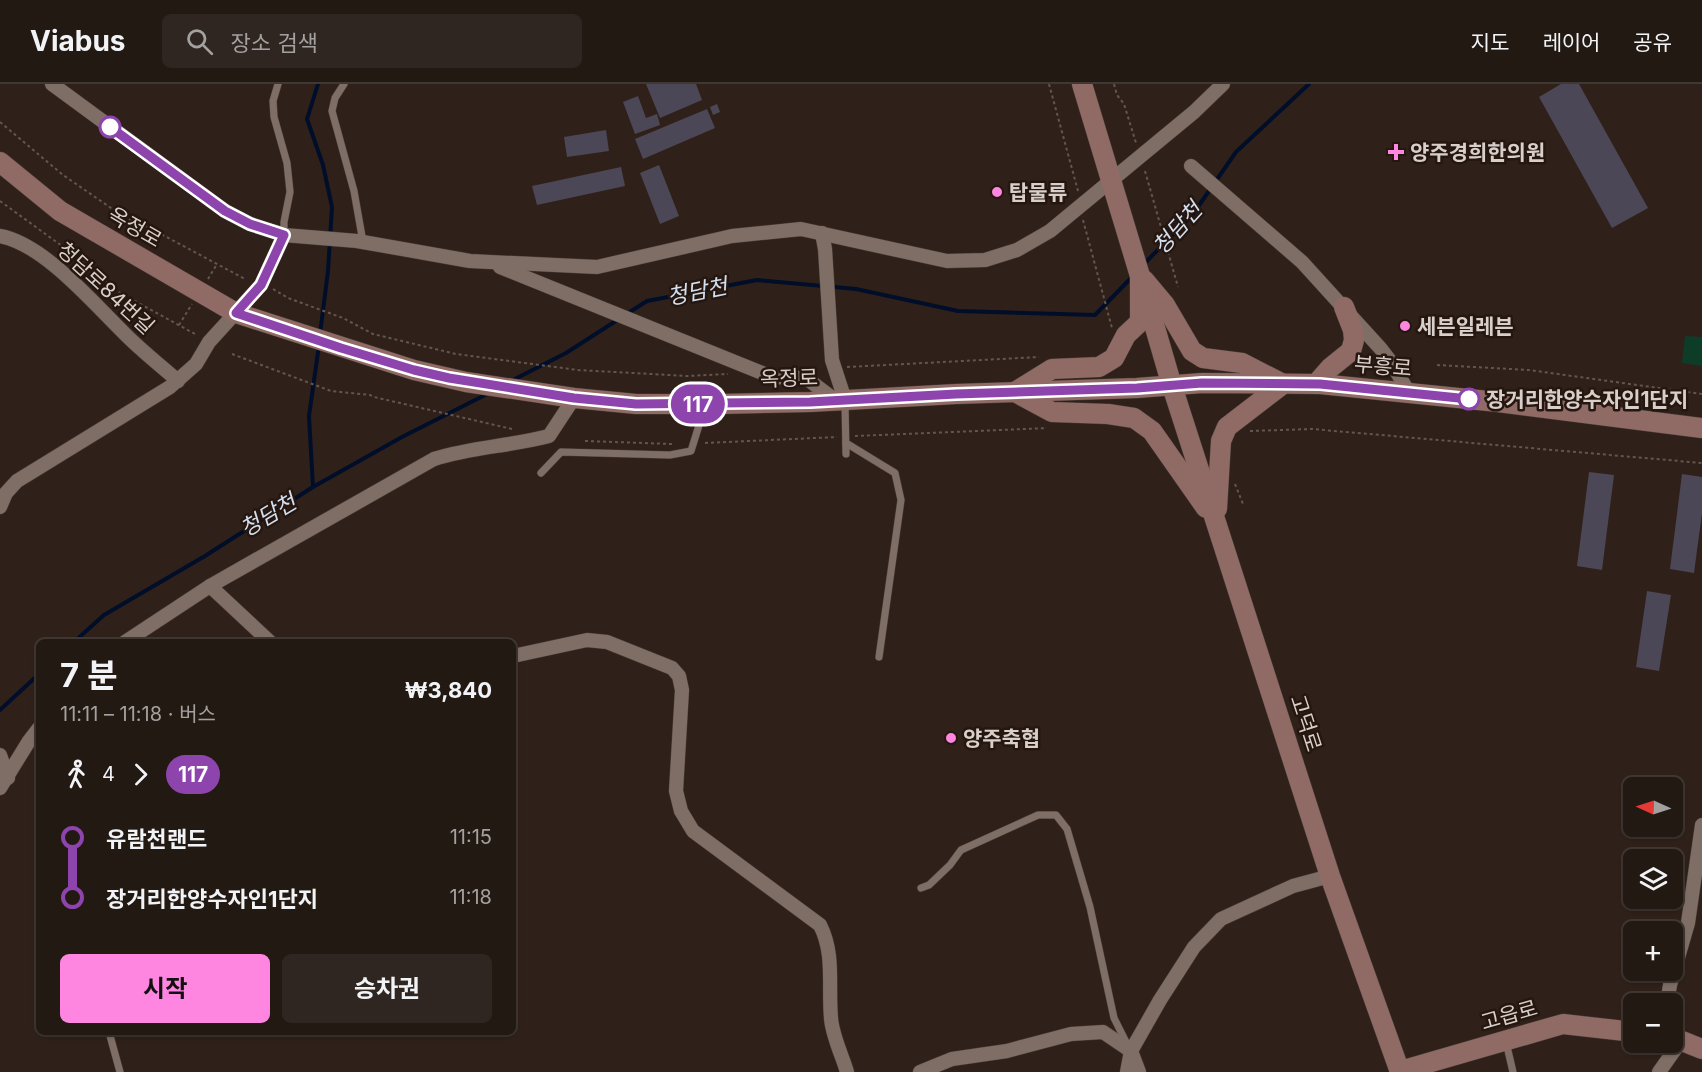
<!DOCTYPE html>
<html lang="ko">
<meta charset="utf-8">
<style>
body{margin:0;font-family:Inter,"Noto Sans KR",sans-serif;background:#2f2621;color:#f1f3f6;height:100vh;display:flex;flex-direction:column;font-size:22px;white-space:nowrap}
*{box-sizing:border-box;margin:0}
p{font-size:20px;color:#a3a0a0}
.icon{flex:none;width:33px;height:33px;fill:none;stroke:currentColor;stroke-width:2;stroke-linecap:round;stroke-linejoin:round}
.map{position:relative;flex:1;overflow:hidden}
.details{position:absolute;left:36px;top:555px;width:480px;height:396px;display:flex;flex-direction:column;background:#231913;border-radius:9px;box-shadow:0 2px 4px #0004,0 0 0 2px #403833}
.details>*{flex:none}
.badge{padding:0 12px;border-radius:20px;font-size:21px;line-height:39px}
.needle{width:39px;rotate:273deg}
.fabs{position:absolute;left:1623px;top:693px;display:grid;gap:12px}
.fabs a{display:grid;place-items:center;width:60px;height:60px;border-radius:9px;background:#231913;box-shadow:0 2px 4px #0004,0 0 0 2px #403833;font-size:30px}
.map>.badge{position:absolute;translate:-50% -50%;box-shadow:0 0 0 3px #fff}
.legs{display:flex;align-items:center;gap:9px;height:66px;padding:0 24px;font-size:20px}
.legs p{margin-inline-start:auto}
.head{display:flex;align-items:center;justify-content:space-between;height:102px;padding:0 24px}
h1{font-size:33px;font-weight:700;line-height:45px}
.primary-button{display:flex;gap:12px;margin-top:auto;padding:12px 24px}
.primary-button a{flex:1;height:69px;border-radius:9px;background:#fe85e0;color:#111;font-size:24px;font-weight:700;line-height:69px;text-align:center}
.primary-button a+a{background:#2f2621;color:#f1f3f6}
ul{padding:0 24px;list-style:none}
li{display:flex;align-items:center;gap:21px;height:60px;font-size:22px}
li i{display:grid;place-items:center;width:9px;height:100%;margin:0 8px;background:currentColor}
li i::after{content:'';width:15px;height:15px;margin:-8px;border:4px solid;border-radius:50%;background:#231913}
li p{margin-inline-start:auto}
li:first-child i{background:linear-gradient(#0000 50%,currentColor 0)}
li:last-child i{background:linear-gradient(currentColor 50%,#0000 0)}
header{display:flex;align-items:center;gap:36px;box-sizing:border-box;height:84px;padding:0 30px;background:#231913;border-bottom:2px solid #403833}
header strong{font-size:28px}
nav{display:flex;gap:33px;margin-inline-start:auto;font-size:21px}
.search{width:420px;height:54px;background:#2f2621;display:flex;align-items:center;gap:15px;box-sizing:border-box;padding:0 21px;border-radius:9px;color:#a3a0a0;font-size:22px}
.map>svg:first-child{display:block}
.green{fill:#0d3d28}
.lines{fill:none;stroke-linecap:round;stroke-linejoin:round}
.stream{stroke:#000e2a;stroke-width:4}
.building{fill:#4c4756}
.lane-casing{stroke:#493d37;stroke-width:8}
.street-casing{stroke:#493d37;stroke-width:15}
.secondary-casing{stroke:#493d37;stroke-width:21}
.path{stroke:#63564f;stroke-width:2;stroke-dasharray:3 3;stroke-linecap:butt}
.lane{stroke:#7f6e65;stroke-width:7}
.street{stroke:#7f6e65;stroke-width:14}
.secondary{stroke:#906b66;stroke-width:20}
.line-1-casing{stroke:#fff;stroke-width:14}
.line-1{stroke:#8e44ad;stroke-width:9}
.stop-1-dot{fill:#fff;stroke:#8e44ad;stroke-width:3}
.poi-dot{fill:#fe85e0;stroke:#251710;stroke-width:2}
.labels{text-anchor:middle;dominant-baseline:central;stroke-width:5;stroke-linejoin:round;paint-order:stroke}
.poi-label{font-size:21px;font-weight:bold;fill:#d9cfca;stroke:#251710;text-anchor:start}
.street-label{font-size:21px;fill:#d9cfca;stroke:#251710}
.stop-label{font-size:21px;font-weight:bold;fill:#d9cfca;stroke:#251710;text-anchor:start}
.water-label{font-size:22px;font-style:italic;fill:#d3e0f1;stroke:#251710}
</style>
<header>
<strong>Viabus</strong>
<div class="search"><svg class="icon" aria-label="search" viewBox="0 0 24 24"><circle cx="10" cy="10" r="6"/><path d="M15 15l6 6"/></svg>장소 검색</div>
<nav><a>지도</a><a>레이어</a><a>공유</a></nav>
</header>
<div class="map">
<svg width="1702" height="988" viewBox="0 0 1702 988">
<rect width="100%" height="100%" fill="#2f2119"/>
<polygon class="green" points="1685,252 1702,253 1702,282 1682,279"/>
<g class="lines">
<g class="stream">
<polyline points="318,0 307,35 323,81 332,123 328,187 320,250"/>
<polyline points="1144,180 1193,130 1236,68 1309,0"/>
<polyline points="625,231 647,217 757,196 856,205 958,227 1095,231 1133,192"/>
<polyline points="511,297 566,269 619,235"/>
<polyline points="313,403 309,332 319,261"/>
<polyline points="74,558 104,531 205,472 313,403 402,353 489,309"/>
<polyline points="0,626 39,590"/>
</g>
</g>
<g class="building">
<polygon points="646,0 696,0 702,16 660,34"/>
<polygon points="1561,0 1579,0 1648,124 1612,144 1539,13"/>
<polygon points="638,12 646,34 657,30 660,41 635,50 623,18"/>
<polygon points="717,20 720,28 713,31 710,23"/>
<polygon points="707,25 715,44 643,75 635,55"/>
<polygon points="606,46 609,67 567,73 564,53"/>
<polygon points="659,81 679,132 660,140 640,89"/>
<polygon points="621,83 625,102 537,121 532,102"/>
<polygon points="1589,388 1614,391 1602,486 1577,482"/>
<polygon points="1682,390 1702,393 1702,429 1694,489 1670,485"/>
<polygon points="1647,507 1671,511 1659,587 1636,583"/>
</g>
<g class="lines">
<defs>
<g id="lane">
<polyline points="278,0 273,17 274,33 287,79 290,108 284,138 284,151"/>
<polyline points="344,0 335,14 332,27 354,107 363,158"/>
<polyline points="845,319 846,370"/>
<polyline points="846,359 895,389 901,416 879,573"/>
<polyline points="541,389 561,368 670,371 691,367 705,322"/>
<polyline points="921,804 929,801 950,781 961,766 1038,731 1056,731 1067,745 1090,823 1114,934 1128,962"/>
<polyline points="109,948 120,988"/>
<polyline points="1506,958 1513,988"/>
</g>
<g id="street">
<polyline points="52,0 225,127 250,140 284,151 357,157 470,177 597,183 732,152 801,145 947,177 985,176 1017,166 1050,147 1194,28 1223,0"/>
<polyline points="1191,82 1302,178 1381,265 1391,278 1409,309"/>
<polyline points="822,149 825,165 832,276 845,316"/>
<path d="M0 152C44 160 94 220 126 251 142 267 161 282 178 297"/>
<polyline points="500,183 772,293 806,294 835,316"/>
<polyline points="0,423 6,409 17,397 170,303 196,280 209,258 261,201 284,151"/>
<polyline points="210,502 270,558"/>
<path d="M125 558 210 502 434 375C471 363 511 362 549 352L574 314"/>
<path d="M513 572 587 556 607 558 672 584 679 592 682 606 676 707 681 727 693 747 820 841C835 870 828 902 831 934 832 951 842 971 847 988"/>
<polyline points="0,671 8,694"/>
<polyline points="0,704 29,657 39,644"/>
<polyline points="1667,920 1670,901 1688,839 1702,741"/>
<polyline points="920,988 952,975 1007,967 1071,950 1103,948 1131,967 1139,988"/>
<polyline points="1127,988 1131,967 1160,916 1194,863 1221,835 1293,802 1330,792"/>
<polyline points="1659,988 1681,957"/>
</g>
<g id="secondary">
<polyline points="1082,0 1140,192 1140,238 1126,251 1114,274 1099,283 1052,285 1015,308 1052,328 1108,330 1134,334 1152,347 1206,424"/>
<polyline points="0,78 60,127 236,229 414,286 466,298 574,314 636,320 719,320 810,318 956,310 1137,304 1202,299 1320,300 1498,318 1702,344"/>
<polyline points="1140,192 1172,302 1330,792 1400,988"/>
<polyline points="1144,196 1165,221 1192,267 1203,274 1242,279 1283,300 1227,343 1221,357 1217,425"/>
<polyline points="1316,300 1330,284 1351,267 1354,256 1353,246 1344,223"/>
<polyline points="1672,953 1702,965"/>
<polyline points="1400,987 1563,940 1634,948"/>
</g>
</defs>
<use href="#lane" class="lane-casing"/>
<use href="#street" class="street-casing"/>
<use href="#secondary" class="secondary-casing"/>
<g class="path">
<polyline points="1049,0 1078,107"/>
<polyline points="1114,0 1117,11 1124,20 1136,59"/>
<polyline points="0,38 63,91 127,135 146,142 245,195"/>
<polyline points="1145,87 1178,203"/>
<polyline points="0,117 95,186 113,205 195,250"/>
<polyline points="1083,136 1112,244"/>
<polyline points="208,195 217,180"/>
<polyline points="273,205 288,214 343,234 373,250 456,270 578,286 687,292 728,290"/>
<polyline points="179,241 192,220"/>
<polyline points="232,270 331,307 370,311 374,313 512,345"/>
<polyline points="1437,281 1529,286 1702,310"/>
<polyline points="847,283 1039,273"/>
<polyline points="1250,347 1312,345 1702,379"/>
<polyline points="855,352 1047,344"/>
<polyline points="585,357 672,360"/>
<polyline points="705,359 837,353"/>
<polyline points="1235,400 1243,420"/>
</g>
<use href="#lane" class="lane"/>
<use href="#street" class="street"/>
<use href="#secondary" class="secondary"/>
</g>
<g class="lines">
<defs>
<polyline id="line-1" points="110,43 225,127 250,140 284,151 261,201 236,229 341,264 414,286 449,294 574,314 636,320 810,318 956,310 1137,304 1202,299 1320,300 1469,315"/>
</defs>
<use href="#line-1" class="line-1-casing"/>
<use href="#line-1" class="line-1"/>
</g>
<g class="stop-1-dot">
<circle cx="110" cy="43" r="10"/>
<circle cx="1469" cy="315" r="10"/>
</g>
<g class="poi-dot">
<path d="M1393 59h6v6h6v6h-6v6h-6v-6h-6v-6h6z"/>
<circle cx="997" cy="108" r="6"/>
<circle cx="1405" cy="242" r="6"/>
<circle cx="951" cy="654" r="6"/>
</g>
<g class="labels">
<g class="poi-label">
<text x="1410" y="68">양주경희한의원</text>
<text x="1009" y="108">탑물류</text>
<text x="1417" y="242">세븐일레븐</text>
<text x="963" y="654">양주축협</text>
</g>
<g class="street-label">
<text transform="translate(135 143) rotate(30)">옥정로</text>
<text transform="translate(106 204) rotate(43)">청담로84번길</text>
<text transform="translate(1383 282) rotate(5)">부흥로</text>
<text transform="translate(789 294) rotate(-2)">옥정로</text>
<text transform="translate(1306 639) rotate(72)">고덕로</text>
<text transform="translate(1509 931) rotate(-16)">고읍로</text>
</g>
<g class="stop-label">
<text x="1486" y="315">장거리한양수자인1단지</text>
</g>
<g class="water-label">
<text transform="translate(1177 144) rotate(-48)">청담천</text>
<text transform="translate(697 207) rotate(-11)">청담천</text>
<text transform="translate(268 431) rotate(-31)">청담천</text>
</g>
</g>
</svg>
<div class="fabs">
<a><svg class="needle" viewBox="-14 -14 28 28"><path d="M0-13l5 13h-10z" fill="#e53935"/><path d="M0 13l5-13h-10z" fill="#a3a0a0"/></svg></a>
<a><svg class="icon" aria-label="layers" viewBox="0 0 24 24"><path d="M12 4l9 5-9 5-9-5zM3 14l9 5 9-5"/></svg></a>
<a>+</a>
<a>−</a>
</div>
<b class="badge" style="left:698px;top:320px;background:#8e44ad;color:#fff">117</b>
<section class="details">
<div class="head"><div><h1>7 분</h1><p>11:11 – 11:18 · 버스</p></div><b>₩3,840</b></div>
<div class="legs"><svg class="icon" aria-label="walk" viewBox="0 0 24 24"><circle cx="13" cy="4" r="2"/><path d="M13 8l-2 6 4 7M11 14l-3 7M7 12l3-4h3l4 4"/></svg>4<svg class="icon" aria-label="forward" viewBox="0 0 24 24"><path d="M9 5l7 7-7 7"/></svg><b class="badge" style="background:#8e44ad;color:#fff">117</b></div>
<ul>
<li><i style="color:#8e44ad"></i><b>유람천랜드</b><p>11:15</p></li>
<li><i style="color:#8e44ad"></i><b>장거리한양수자인1단지</b><p>11:18</p></li>
</ul>
<div class="primary-button"><a>시작</a><a>승차권</a></div>
</section>
</div>
